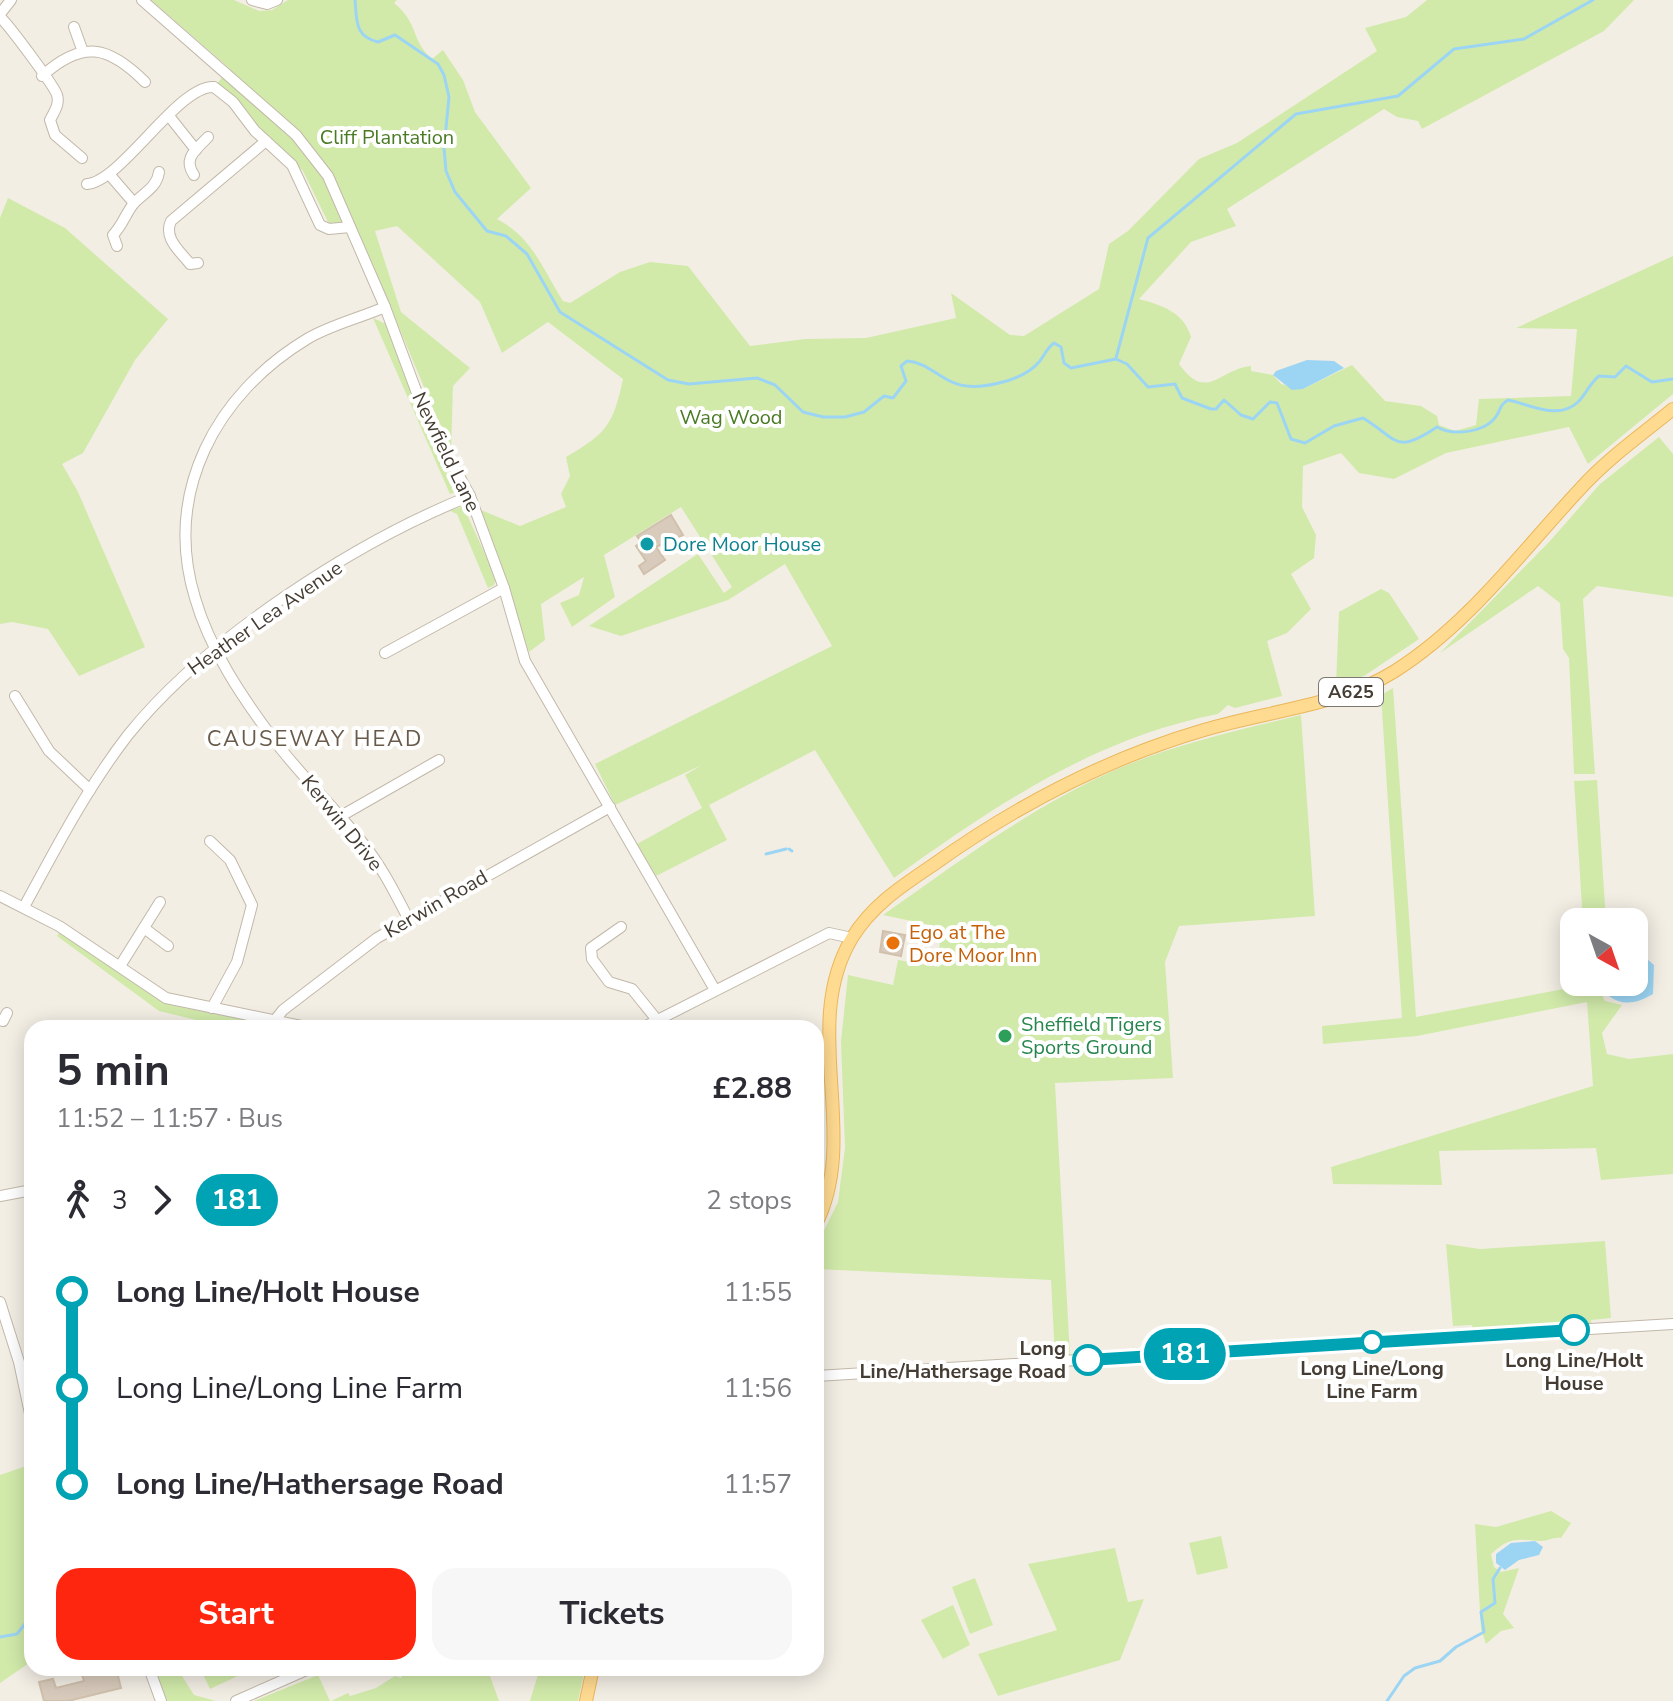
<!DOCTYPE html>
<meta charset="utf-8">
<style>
body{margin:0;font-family:"Nunito Sans",sans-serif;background:#f7f7f7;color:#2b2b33;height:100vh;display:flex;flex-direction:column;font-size:30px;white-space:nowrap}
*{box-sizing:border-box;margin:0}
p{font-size:26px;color:#7c7c81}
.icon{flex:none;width:44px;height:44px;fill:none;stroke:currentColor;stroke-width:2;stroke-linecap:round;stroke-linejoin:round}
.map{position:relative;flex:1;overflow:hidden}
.drawer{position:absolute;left:24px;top:1020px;width:800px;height:656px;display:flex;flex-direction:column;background:#fff;border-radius:24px;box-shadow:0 4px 20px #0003}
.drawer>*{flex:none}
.badge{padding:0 16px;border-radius:26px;font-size:28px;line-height:52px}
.needle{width:52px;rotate:140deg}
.tools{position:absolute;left:1560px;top:908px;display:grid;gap:16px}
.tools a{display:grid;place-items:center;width:88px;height:88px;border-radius:16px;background:#fff;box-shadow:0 4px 20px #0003;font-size:40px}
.map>.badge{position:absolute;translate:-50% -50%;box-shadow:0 0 0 4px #fff}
.legs{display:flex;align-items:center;gap:12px;height:88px;padding:0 32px;font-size:26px}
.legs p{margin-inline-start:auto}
.summary{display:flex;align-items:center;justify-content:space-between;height:136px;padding:0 32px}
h1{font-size:44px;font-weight:700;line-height:60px}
.button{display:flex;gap:16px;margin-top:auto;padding:16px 32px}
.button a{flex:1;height:92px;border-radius:24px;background:#ff260f;color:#fff;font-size:32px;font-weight:700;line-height:92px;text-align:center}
.button a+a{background:#f7f7f7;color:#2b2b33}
ul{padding:0 32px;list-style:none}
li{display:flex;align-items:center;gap:28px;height:96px;font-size:30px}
li i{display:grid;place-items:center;width:12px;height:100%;margin:0 10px;background:currentColor}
li i::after{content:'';width:20px;height:20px;margin:-10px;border:6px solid;border-radius:50%;background:#fff}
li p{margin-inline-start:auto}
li:first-child i{background:linear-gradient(#0000 50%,currentColor 0)}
li:last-child i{background:linear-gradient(currentColor 50%,#0000 0)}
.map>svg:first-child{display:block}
.green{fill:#d1eaaa}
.water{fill:#9cd5f4}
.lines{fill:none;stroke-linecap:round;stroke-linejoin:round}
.stream{stroke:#9cd5f4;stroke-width:3}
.building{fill:#d8cbbc;stroke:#d0c0ac;stroke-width:2}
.minor-casing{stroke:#c2b8a9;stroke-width:12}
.major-casing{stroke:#eab75b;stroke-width:14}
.minor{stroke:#fff;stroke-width:10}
.major{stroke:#ffda91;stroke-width:12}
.line-1-casing{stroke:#fff;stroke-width:18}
.line-1{stroke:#00a3b4;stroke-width:12}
.culture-dot{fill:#0f9aa8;stroke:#fff;stroke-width:3}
.food-dot{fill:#e8710a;stroke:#fff;stroke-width:3}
.leisure-dot{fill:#2e9e5b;stroke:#fff;stroke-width:3}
.stop-1-dot{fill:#fff;stroke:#00a3b4;stroke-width:4}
.labels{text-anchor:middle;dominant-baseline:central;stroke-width:8;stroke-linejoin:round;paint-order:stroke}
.shield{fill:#fff;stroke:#7d7771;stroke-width:2}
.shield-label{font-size:18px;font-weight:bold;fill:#453d34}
.park-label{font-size:20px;fill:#497a24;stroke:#fff}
.street-label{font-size:20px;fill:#453d34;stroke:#fff}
.culture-label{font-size:20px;fill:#0d838f;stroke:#fff;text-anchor:start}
.food-label{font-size:20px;fill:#c56008;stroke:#fff;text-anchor:start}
.leisure-label{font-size:20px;fill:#27864d;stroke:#fff;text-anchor:start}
.stop-label{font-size:20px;font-weight:bold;fill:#453d34;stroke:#fff}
.neighbourhood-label{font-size:22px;letter-spacing:2px;fill:#695b4a;stroke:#fff}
</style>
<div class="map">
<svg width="1673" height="1701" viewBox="0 0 1673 1701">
<rect width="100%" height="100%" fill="#f3eee4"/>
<g class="green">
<path d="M151 0H234L259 11 272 10 288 0H397L394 3C419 23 411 41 432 59L443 50 463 80 475 112 531 188 497 219C533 238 542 268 563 301L570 303 620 272 650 262 688 266 750 346 805 339 866 338 956 318 951 293 1010 335 1024 336 1099 289 1109 244 1128 231 1199 159 1237 143 1377 51 1365 28 1406 17 1427 0H1634L1604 31 1422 129 1418 121 1397 117 1384 109 1227 209 1236 226 1191 242 1139 299C1161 305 1184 312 1191 337L1179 364C1207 403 1219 369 1251 366V371L1273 375 1281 384 1303 389 1352 365 1385 401 1421 406 1437 416 1439 425 1455 431 1476 425 1479 399 1571 396 1577 329 1516 328 1673 256V394L1588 464 1569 427 1446 453 1394 479 1359 473 1341 453 1303 466 1302 507 1316 535 1314 558 1291 574 1311 609 1287 633 1267 641 1282 696 1235 708 1228 705 1218 714C1094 738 995 806 894 878L815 750 709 805 727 840 656 876 637 844 702 808 685 775 702 765 615 805 595 764 832 646 785 564 728 600 621 636 589 626 698 554 724 593 732 587 681 507 604 555 615 597 572 627 560 603 579 595 584 577 541 604 545 640 529 652 481 510 520 526 566 507 561 494 570 476 566 457C607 433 613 425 623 379L548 322 502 353 480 302 397 226 375 231 401 312 470 368 453 386 451 451 360 235 328 222 303 171 217 84 229 68Z"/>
<polygon points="8,198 65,228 168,319 135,360 83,453 62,464 78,492 145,647 79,676 48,629 12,622 0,624 0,218"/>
<polygon points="373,318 386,324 425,429 458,484 456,492 450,494"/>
<polygon points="1659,437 1673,454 1673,597 1597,586 1583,599 1595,774 1574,774 1569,658 1563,649 1560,603 1538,586 1440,653 1550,541 1600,484"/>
<polygon points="463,506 496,578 494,585 488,588 457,514 450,511"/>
<polygon points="1381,589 1389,593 1419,639 1364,676 1336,685 1339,612"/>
<polygon points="1393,688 1416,1017 1601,982 1599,989 1605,1001 1622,1005 1602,1033 1607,1054 1629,1059 1673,1054 1673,1174 1601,1180 1596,1148 1439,1151 1442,1185 1333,1184 1331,1167 1593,1086 1587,1002 1417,1036 1323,1044 1322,1026 1402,1018 1381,695"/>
<path d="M1301 715 1315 916 1179 926 1165 962 1173 1078 1055 1083 1070 1356 1055 1357 1051 1280 816 1269V1247L838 1202 845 1148 841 1041 848 975 893 985 898 960 939 967 940 927 883 915C957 863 1031 807 1115 770 1174 744 1239 730 1301 715Z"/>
<polygon points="1597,780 1606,922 1583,922 1574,781"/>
<polygon points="60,932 170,1005 285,1028 230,1028 159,1011 57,936"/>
<polygon points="1605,1241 1611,1318 1591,1320 1592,1325 1473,1331 1472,1325 1453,1326 1446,1244 1480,1249"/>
<polygon points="32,1464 32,1661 0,1683 0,1475"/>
<path d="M1551 1511 1571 1523 1561 1538C1553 1537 1548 1541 1541 1541 1517 1540 1512 1535 1491 1554L1494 1567 1501 1572 1519 1568 1503 1614 1514 1628 1501 1631 1486 1644 1481 1629 1475 1524 1496 1527Z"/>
<polygon points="1221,1536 1228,1568 1197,1575 1189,1543"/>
<polygon points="1115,1548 1128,1602 1144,1599 1120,1660 998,1696 978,1654 1057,1630 1028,1564"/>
<polygon points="975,1578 993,1625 970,1634 952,1587"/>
<polygon points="953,1605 970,1645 943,1659 921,1620"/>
<polygon points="155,1668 177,1668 194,1695 216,1701 167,1701"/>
<polygon points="200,1668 255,1668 210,1689"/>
<polygon points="405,1668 487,1668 499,1701 331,1701 348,1693 350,1696 376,1688 395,1676 401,1678"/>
<polygon points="540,1668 585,1668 578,1701 530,1701"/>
<polygon points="318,1675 330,1701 254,1701"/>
</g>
<g class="water">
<polygon points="1307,360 1334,361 1344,368 1303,389 1292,390 1273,375 1276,371"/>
<path d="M1635 958 1647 959 1654 965 1653 994C1636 1004 1621 1007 1605 993V982H1634Z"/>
<polygon points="1535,1541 1543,1547 1539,1555 1519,1560 1505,1570 1496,1563 1496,1554 1511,1543"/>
</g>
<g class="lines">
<g class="stream">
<path d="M355 0C357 20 354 36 378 42L395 35 438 64 444 75 449 97 444 148 446 171 455 192 487 231 506 236 527 254 560 312 668 380 689 384 757 378 775 385 803 412 823 417H845L864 412 884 396 893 398 906 381 901 366 907 361C925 362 936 375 952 382 975 393 1023 381 1039 362 1045 355 1046 349 1054 343L1061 347 1064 363 1071 368 1116 359 1127 364 1148 387 1175 384 1182 398 1211 409H1216L1224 400 1241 415 1253 419 1270 402 1277 403 1291 439 1305 443 1334 426 1363 418C1399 440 1395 455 1437 427 1453 436 1486 433 1497 415 1501 408 1500 405 1508 400 1529 404 1558 421 1578 402 1586 394 1590 383 1599 376L1615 377 1626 366 1652 382 1673 379"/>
<polyline points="1116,358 1148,238 1296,114 1398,96 1454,49 1524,39 1593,0"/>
<polyline points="789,849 792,851"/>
<polyline points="766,854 786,849"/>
<polyline points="0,1637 17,1634 32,1615"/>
<polyline points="1387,1701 1404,1676 1415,1668 1440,1661 1456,1647 1484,1632 1481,1612 1495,1603 1493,1579 1500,1568"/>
</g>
</g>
<g class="building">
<polygon points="671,515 683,535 656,547 665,560 644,574 639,566 646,561 636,546 641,542 637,536"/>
<polygon points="883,931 905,935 901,956 880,952"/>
<polygon points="80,1668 116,1668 121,1688 68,1701 44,1701 39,1682 53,1679 56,1688 84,1681"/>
</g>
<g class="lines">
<defs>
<g id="minor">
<polyline points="142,0 296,135 328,176 385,307 424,412 470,496 504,588 525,661 715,990"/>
<polyline points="252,0 267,4 277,0"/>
<polyline points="0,14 11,0"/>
<path d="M0 17C9 25 55 87 57 95 60 104 54 112 50 120L55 135 82 158"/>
<polyline points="74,27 83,52"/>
<path d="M42 76C83 39 109 46 145 82"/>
<polyline points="169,116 196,150"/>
<polyline points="109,174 134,203"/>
<path d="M194 175C182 158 197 149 208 137"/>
<path d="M87 184C121 182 179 84 214 87L233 102 255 131 292 165 320 225 329 229 350 227"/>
<path d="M117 246 113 235C123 225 126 212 135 202 145 192 157 187 159 172"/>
<path d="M198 263 190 264C180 251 163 238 171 221L266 141"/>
<path d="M385 307C360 318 330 325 307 339 216 394 163 492 195 598 210 650 242 697 274 740 301 776 334 807 362 842 381 865 395 893 409 920"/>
<polyline points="385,653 504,588"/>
<polyline points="15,696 49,751 90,790"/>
<polyline points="341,816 439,760"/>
<polyline points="210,841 230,860 252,905 237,962 212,1008"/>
<polyline points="0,896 59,926 166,998 311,1028"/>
<path d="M24 907C56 848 87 788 128 735 205 639 355 542 470 496"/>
<polyline points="621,927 591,948 592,959 609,982 632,989 657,1020"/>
<polyline points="144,928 168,946"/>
<polyline points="120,966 160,902"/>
<polyline points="0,1020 3,1021 7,1013"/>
<polyline points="275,1020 283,1010 377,938 610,807"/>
<polyline points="642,1028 829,933 852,938"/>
<polyline points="0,1196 32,1190"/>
<polyline points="0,1302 19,1362 32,1423"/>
<polyline points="816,1376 1673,1324"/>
<polyline points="149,1668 161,1701"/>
<polyline points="236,1701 311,1668"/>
</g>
<g id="major">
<path d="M816 1224C861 1135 799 1026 852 938 872 905 902 886 933 865 1017 805 1105 759 1204 730 1266 711 1340 706 1395 671 1468 625 1522 551 1580 489 1607 459 1641 435 1673 409"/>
<polyline points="586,1701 593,1668"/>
</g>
</defs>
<use href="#minor" class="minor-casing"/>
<use href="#major" class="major-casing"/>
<use href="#minor" class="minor"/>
<use href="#major" class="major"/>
</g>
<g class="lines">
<defs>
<polyline id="line-1" points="1088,1360 1574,1330"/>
</defs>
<use href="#line-1" class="line-1-casing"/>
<use href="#line-1" class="line-1"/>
</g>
<circle class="culture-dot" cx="647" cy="544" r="8"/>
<circle class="food-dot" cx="893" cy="943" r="8"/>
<circle class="leisure-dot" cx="1005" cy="1036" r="8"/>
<g class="stop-1-dot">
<circle cx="1574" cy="1330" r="14"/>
<circle cx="1372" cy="1342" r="10"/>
<circle cx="1088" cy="1360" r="14"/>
</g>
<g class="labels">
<rect class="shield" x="1319" y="678" width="64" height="28" rx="6"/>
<g class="shield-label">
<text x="1351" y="692">A625</text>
</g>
<g class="park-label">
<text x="387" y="137">Cliff Plantation</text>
<text x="731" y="417">Wag Wood</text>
</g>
<g class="street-label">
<text transform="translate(446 452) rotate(64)">Newfield Lane</text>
<text transform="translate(265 618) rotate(-35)">Heather Lea Avenue</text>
<text transform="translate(342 823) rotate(51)">Kerwin Drive</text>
<text transform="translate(436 904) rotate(-30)">Kerwin Road</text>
</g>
<g class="culture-label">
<text x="663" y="544">Dore Moor House</text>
</g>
<g class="food-label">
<text x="909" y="932">Ego at The<tspan x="909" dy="23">Dore Moor Inn</tspan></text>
</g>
<g class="leisure-label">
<text x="1021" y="1024">Sheffield Tigers<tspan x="1021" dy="23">Sports Ground</tspan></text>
</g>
<g class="stop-label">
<text x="1066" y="1348" text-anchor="end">Long<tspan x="1066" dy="23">Line/Hathersage Road</tspan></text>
<text x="1574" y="1360">Long Line/Holt<tspan x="1574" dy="23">House</tspan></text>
<text x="1372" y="1368">Long Line/Long<tspan x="1372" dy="23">Line Farm</tspan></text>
</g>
<g class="neighbourhood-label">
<text x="315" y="739">CAUSEWAY HEAD</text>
</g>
</g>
</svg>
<div class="tools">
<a><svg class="needle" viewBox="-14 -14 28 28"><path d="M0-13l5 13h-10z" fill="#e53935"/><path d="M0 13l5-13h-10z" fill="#7c7c81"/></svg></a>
</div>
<b class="badge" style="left:1185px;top:1354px;background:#00a3b4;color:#fff">181</b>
<section class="drawer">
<div class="summary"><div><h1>5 min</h1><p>11:52 – 11:57 · Bus</p></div><b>£2.88</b></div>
<div class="legs"><svg class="icon" aria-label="walk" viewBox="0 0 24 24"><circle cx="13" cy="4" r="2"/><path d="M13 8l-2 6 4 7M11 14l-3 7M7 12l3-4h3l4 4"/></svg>3<svg class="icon" aria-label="forward" viewBox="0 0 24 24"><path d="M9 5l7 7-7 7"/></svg><b class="badge" style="background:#00a3b4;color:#fff">181</b><p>2 stops</p></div>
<ul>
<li><i style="color:#00a3b4"></i><b>Long Line/Holt House</b><p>11:55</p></li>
<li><i style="color:#00a3b4"></i><span>Long Line/Long Line Farm</span><p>11:56</p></li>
<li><i style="color:#00a3b4"></i><b>Long Line/Hathersage Road</b><p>11:57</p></li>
</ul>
<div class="button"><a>Start</a><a>Tickets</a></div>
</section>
</div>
